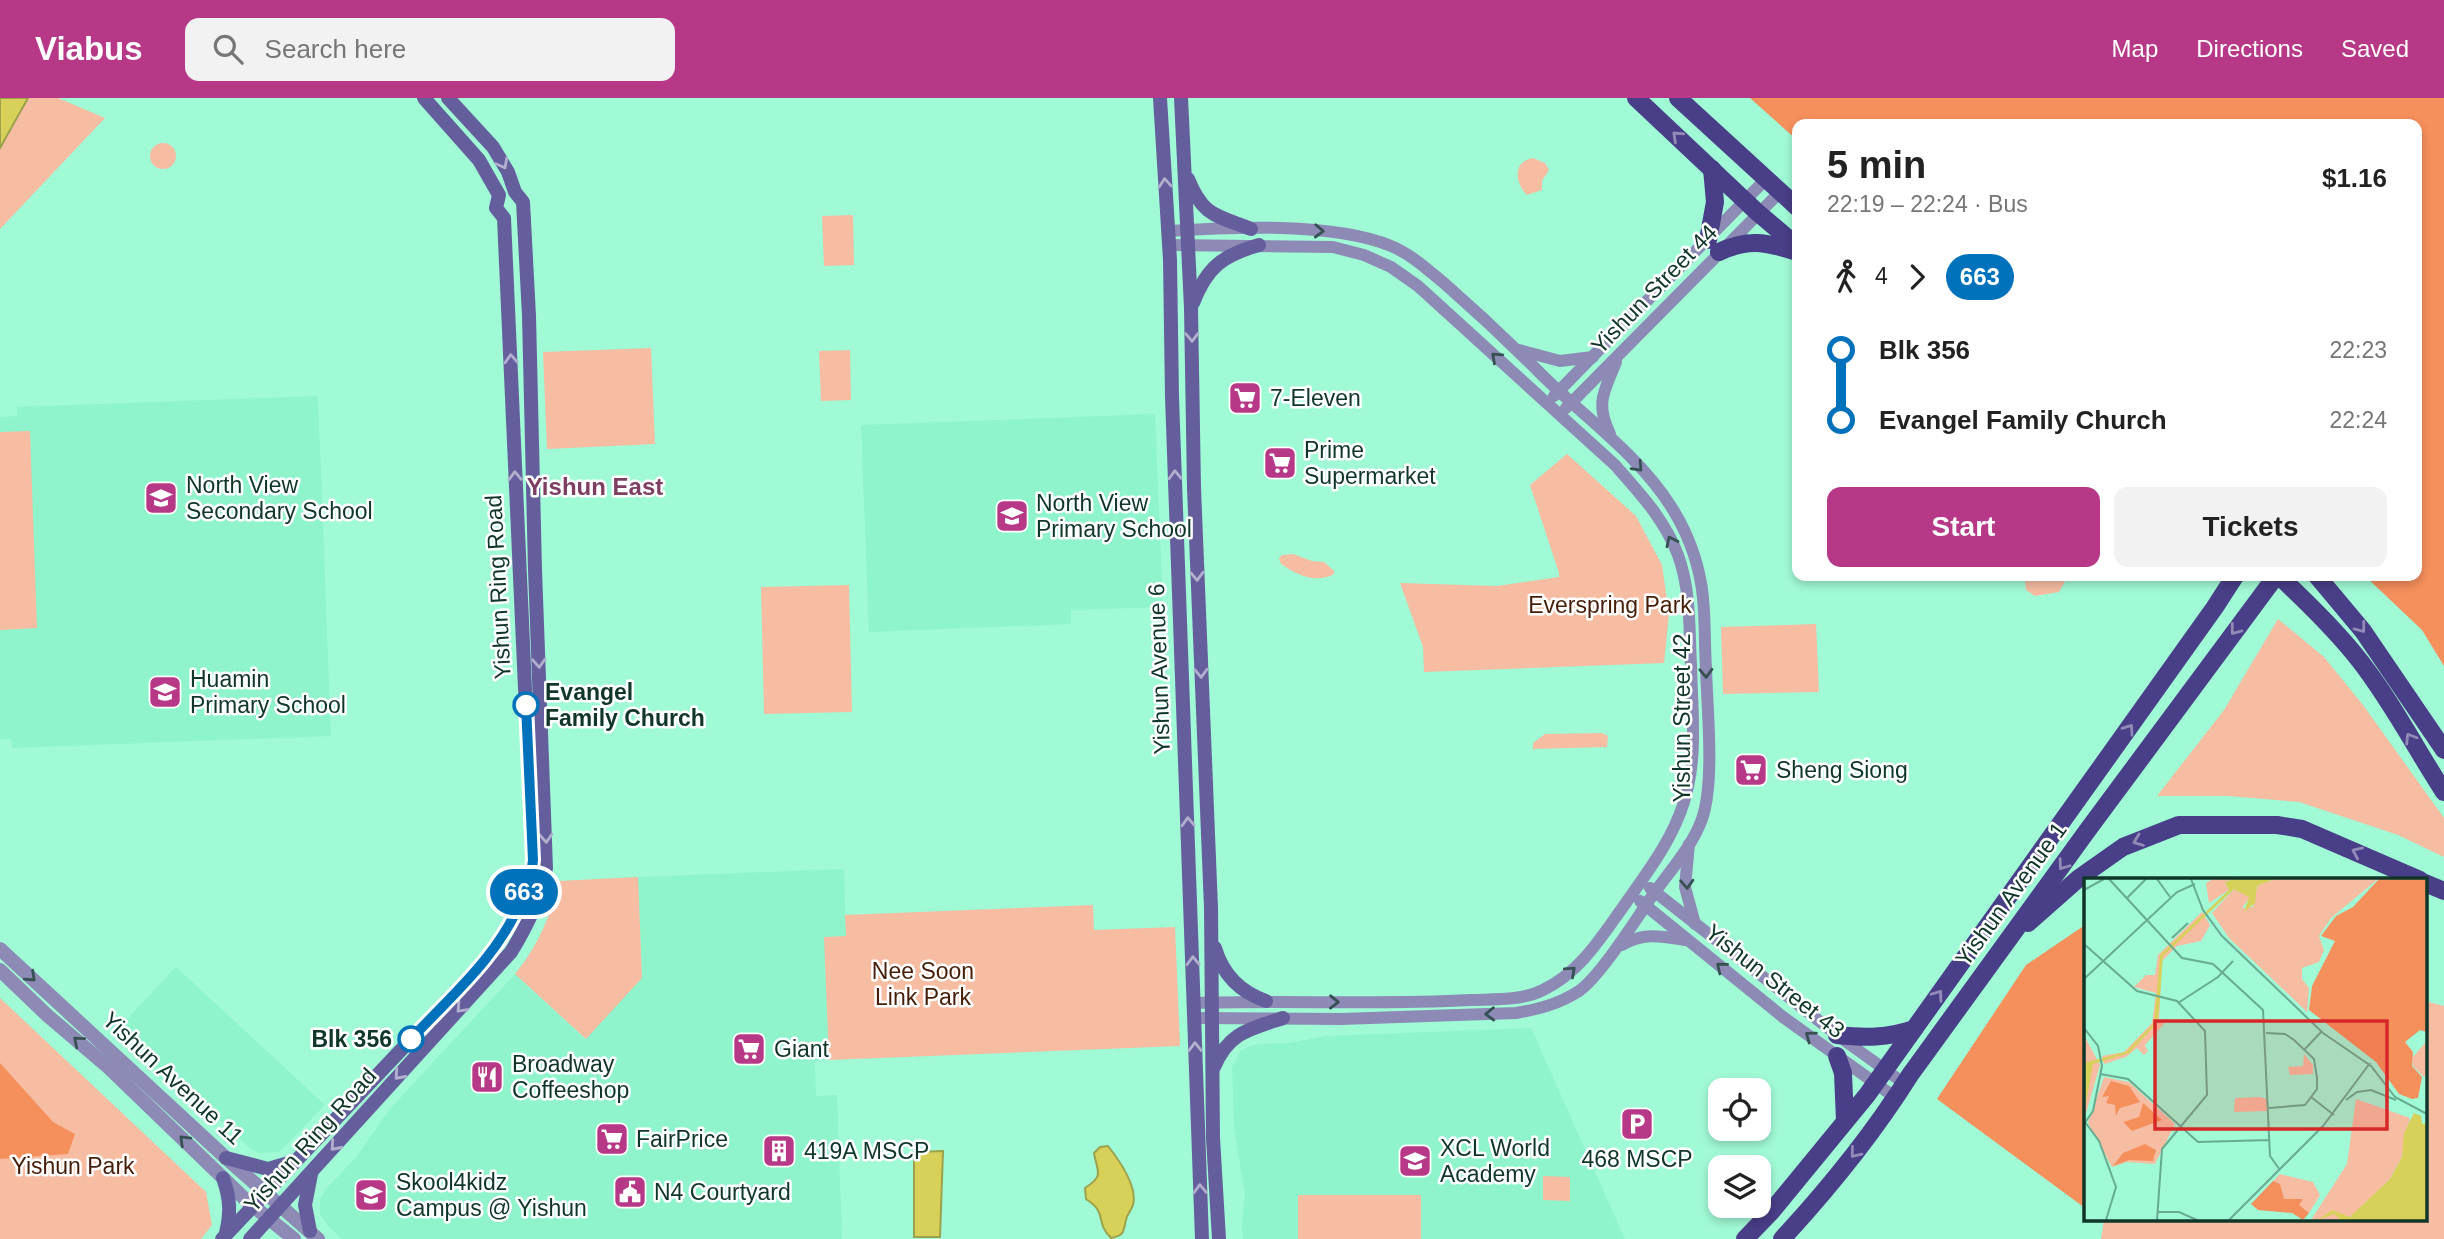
<!DOCTYPE html>
<meta charset="utf-8">
<style>
body{margin:0;font-family:Arial,sans-serif;background:#f2f2f2;color:#222;height:100vh;display:flex;flex-direction:column;font-size:26px;white-space:nowrap}
*{box-sizing:border-box;margin:0}
p{font-size:23px;color:#767676}
.icon{flex:none;width:38px;height:38px;fill:none;stroke:currentColor;stroke-width:2;stroke-linecap:round;stroke-linejoin:round}
.map{position:relative;flex:1;overflow:hidden}
.sheet{position:absolute;left:1792px;top:21px;width:630px;height:462px;display:flex;flex-direction:column;background:#fff;border-radius:14px;box-shadow:0 4px 10px #0003}
.sheet>*{flex:none}
.badge{padding:0 14px;border-radius:23px;font-size:24px;line-height:46px}
.tools{position:absolute;left:1708px;top:980px;display:grid;gap:14px}
.tools a{display:grid;place-items:center;width:63px;height:63px;border-radius:14px;background:#fff;box-shadow:0 4px 10px #0003;font-size:35px}
.map>.badge{position:absolute;translate:-50% -50%;box-shadow:0 0 0 4px #fff}
.legs{display:flex;align-items:center;gap:10px;height:77px;padding:0 35px;font-size:23px}
.legs p{margin-inline-start:auto}
.summary{display:flex;align-items:center;justify-content:space-between;height:119px;padding:0 35px}
h1{font-size:38px;font-weight:600;line-height:52px}
.button{display:flex;gap:14px;margin-top:auto;padding:14px 35px}
.button a{flex:1;height:80px;border-radius:14px;background:#b63886;color:#fff;font-size:28px;font-weight:600;line-height:80px;text-align:center}
.button a+a{background:#f2f2f2;color:#222}
ul{padding:0 35px;list-style:none}
li{display:flex;align-items:center;gap:24px;height:70px;font-size:26px}
li i{display:grid;place-items:center;width:10px;height:100%;margin:0 9px;background:currentColor}
li i::after{content:'';width:18px;height:18px;margin:-9px;border:5px solid;border-radius:50%;background:#fff}
li p{margin-inline-start:auto}
li:first-child i{background:linear-gradient(#0000 50%,currentColor 0)}
li:last-child i{background:linear-gradient(currentColor 50%,#0000 0)}
header{display:flex;align-items:center;gap:42px;box-sizing:border-box;height:98px;padding:0 35px;background:#b63886;color:#fff}
header strong{font-size:33px}
nav{display:flex;gap:38px;margin-inline-start:auto;font-size:24px}
.search{width:490px;height:63px;background:#f2f2f2;display:flex;align-items:center;gap:18px;box-sizing:border-box;padding:0 24px;border-radius:14px;color:#767676;font-size:26px}
.map>svg:first-child{display:block}
.built{fill:#8ff3cb}
.green{fill:#f6bda2}
.forest{fill:#f58f5c}
.water{fill:#d7d15a;stroke:#9ba24b;stroke-width:2}
.lines{fill:none;stroke-linecap:round;stroke-linejoin:round}
.minor{stroke:#8d8bb5;stroke-width:12}
.tertiary{stroke:#8d8bb5;stroke-width:14}
.secondary{stroke:#645f9c;stroke-width:14}
.primary{stroke:#493e88;stroke-width:18}
.oneway{stroke:#928bb8}
.oneway2{stroke:#b2afce}
.oneway3{stroke:#365053}
.line-1-casing{stroke:#fff;stroke-width:16}
.line-1{stroke:#0072bc;stroke-width:10}
.stop-1-dot{fill:#fff;stroke:#0072bc;stroke-width:3.5}
.labels{text-anchor:middle;dominant-baseline:central;stroke-width:5;stroke-linejoin:round;paint-order:stroke}
.street-label{font-size:23px;fill:#103629;stroke:#fff}
.poi-label{font-size:23px;fill:#103629;stroke:#fff;text-anchor:start}
.park-label{font-size:23px;fill:#451e08;stroke:#fff}
.stop-label{font-size:23px;font-weight:bold;fill:#103629;stroke:#fff;text-anchor:start}
.neighbourhood-label{font-size:24px;font-weight:bold;fill:#7e3e62;stroke:#fff}
.inset-road{fill:none;stroke:#67ac91;stroke-width:2}
.view{fill:#d62828;fill-opacity:0.15;stroke:#d62828;stroke-width:3.5}
.inset-edge{fill:none;stroke:#103629;stroke-width:3.5}
</style>
<header>
<strong>Viabus</strong>
<div class="search"><svg class="icon" aria-label="search" viewBox="0 0 24 24"><circle cx="10" cy="10" r="6"/><path d="M15 15l6 6"/></svg>Search here</div>
<nav><a>Map</a><a>Directions</a><a>Saved</a></nav>
</header>
<div class="map">
<svg width="2444" height="1141" viewBox="0 0 2444 1141">
<rect width="100%" height="100%" fill="#a1fad6"/>
<g class="built">
<polygon points="318,298 331,638 12,650 11,641 0,641 0,319 17,318 17,309"/>
<polygon points="1155,316 1163,509 1071,512 1071,526 869,534 861,327"/>
<polygon points="844,771 846,838 825,839 829,962 815,963 816,998 837,997 842,1141 342,1141 328,1128 320,1116 320,1102 325,1092 357,1058 389,1012 515,876 585,941 642,880 638,779"/>
<polygon points="176,869 325,1007 279,1054 259,1055 250,1050 223,1025 167,982 115,934"/>
<polygon points="1531,930 1625,1141 1243,1141 1242,1128 1245,1096 1234,1030 1232,969 1241,952 1257,946 1290,945 1325,938"/>
</g>
<g class="green">
<polygon points="0,0 58,0 105,20 0,131"/>
<circle cx="163" cy="58" r="13"/>
<path d="M1533 60 1545 65 1549 72 1542 83V92L1527 97C1515 85 1512 64 1533 60Z"/>
<polygon points="853,117 854,167 824,168 822,118"/>
<polygon points="651,250 655,346 547,351 543,254"/>
<polygon points="850,252 851,302 821,303 819,253"/>
<polygon points="30,333 37,530 0,532 0,334"/>
<polygon points="1567,356 1636,418 1662,467 1669,516 1664,565 1424,574 1423,549 1400,485 1497,488 1559,479 1559,475 1530,387"/>
<path d="M1293 456 1312 463 1324 464 1334 473V476C1316 486 1297 477 1281 466L1279 460 1282 457Z"/>
<polygon points="2018,478 2068,478 2059,494 2035,498 2026,492 2025,483"/>
<polygon points="849,487 852,614 764,616 761,489"/>
<polygon points="2278,521 2324,559 2363,607 2444,720 2444,759 2398,737 2299,704 2228,698 2157,698 2224,612"/>
<polygon points="1816,526 1819,594 1723,596 1721,529"/>
<polygon points="1602,635 1608,638 1607,649 1533,651 1533,645 1545,636"/>
<path d="M638 779 642 880 586 941 515 876C538 848 551 818 558 783Z"/>
<polygon points="1093,807 1094,832 1175,829 1180,948 829,962 824,839 846,838 845,817"/>
<polygon points="0,900 206,1094 212,1127 201,1141 0,1141"/>
<polygon points="2425,903 2444,908 2444,1141 2101,1141 2104,1122 2425,1122"/>
<polygon points="1543,1078 1570,1079 1570,1103 1543,1102"/>
<rect x="1298" y="1097" width="123" height="44"/>
</g>
<g class="forest">
<polygon points="1750,0 2444,0 2444,568 2422,532 2365,478 2417,478 2417,26 1797,26 1797,42"/>
<polygon points="2085,827 2085,1110 1937,1001 2026,867"/>
<polygon points="0,965 53,1024 75,1036 68,1056 0,1061"/>
</g>
<g class="water">
<polygon points="0,0 28,0 0,50"/>
<path d="M1108 1048C1119 1062 1138 1088 1133 1107 1131 1113 1127 1116 1126 1122 1123 1134 1125 1137 1111 1140 1094 1123 1109 1116 1086 1101L1085 1090C1105 1077 1097 1074 1094 1055L1100 1049Z"/>
<polygon points="943,1053 940,1139 914,1139 914,1054"/>
</g>
<g class="lines">
<g class="minor">
<path d="M1168 133C1231 129 1333 124 1391 148 1411 156 1428 172 1445 186 1477 214 1508 243 1538 273 1581 317 1636 354 1670 407 1685 430 1696 457 1701 485 1706 512 1704 542 1706 570 1707 610 1715 684 1702 721 1691 752 1664 779 1646 807 1631 829 1599 879 1579 893 1559 906 1539 911 1516 915L1341 921 1195 920"/>
<path d="M1169 147 1333 149 1364 157 1391 169 1418 188 1615 367C1639 394 1665 422 1678 457 1691 493 1689 530 1691 567 1692 613 1698 659 1684 704 1672 743 1646 776 1623 809 1600 841 1580 874 1543 892 1521 903 1495 901 1470 902 1379 907 1286 902 1195 905"/>
<polyline points="1519,252 1560,263 1593,259"/>
<polyline points="1554,298 1766,81"/>
<polyline points="1566,310 1780,94"/>
<path d="M1610 336C1595 305 1604 294 1616 264"/>
<polyline points="1689,746 1685,789 1695,826"/>
<polyline points="1650,790 1837,937 1905,986"/>
<polyline points="1640,803 1783,919 1896,1000"/>
<path d="M1622 847C1643 834 1661 838 1685 842"/>
</g>
<g class="tertiary">
<polyline points="0,851 226,1060 318,1141"/>
<polyline points="0,872 48,918 108,969 247,1103 294,1141"/>
</g>
<g class="secondary">
<polyline points="1160,0 1170,162 1172,299 1202,1141"/>
<polyline points="1181,0 1191,210 1194,390 1211,810 1213,1040 1219,1141"/>
<path d="M1188 81C1203 118 1215 117 1251 131"/>
<path d="M1193 205C1207 169 1223 157 1259 147"/>
<path d="M1215 850C1223 877 1240 894 1266 903"/>
<path d="M1214 969C1229 934 1250 931 1283 920"/>
<polyline points="226,1060 268,1071 292,1064"/>
<path d="M223 1080C230 1100 231 1114 226 1135"/>
<polyline points="310,1133 305,1107 311,1076"/>
<path d="M222 1141 472 877C503 841 518 816 533 770L504 120 496 110 499 97 479 62 424 0"/>
<path d="M250 1141 511 854C527 828 541 800 546 770L535 472 529 218 523 104 515 94 508 74 493 49 448 0"/>
</g>
<g class="primary">
<polyline points="1636,0 1757,114 1797,148"/>
<polyline points="1678,0 1797,109"/>
<polyline points="1708,142 1715,104 1712,71"/>
<path d="M1719 154C1749 140 1766 144 1797 154"/>
<path d="M2279 478C2308 505 2336 532 2360 563 2392 604 2416 651 2444 694"/>
<polyline points="2317,478 2363,533 2444,652"/>
<polyline points="2425,785 2444,793"/>
<polyline points="2028,825 2079,780 2123,749 2179,727 2277,727 2302,731 2420,782"/>
<path d="M1837 937C1865 940 1887 940 1914 931"/>
<polyline points="1837,958 1843,975 1845,1023"/>
<polyline points="1745,1141 1771,1114 1867,997 2215,509 2235,478"/>
<path d="M1782 1141C1829 1090 1873 1036 1910 977L2087 733 2276 478"/>
</g>
</g>
<defs><path id="oneway-chevron" d="M-2-3.5L2.5 0L-2 3.5" fill="none" stroke-width="1.6" stroke-linecap="round" stroke-linejoin="round" transform="scale(1.75)"/></defs>
<g class="oneway">
<use href="#oneway-chevron" transform="translate(1677 38) rotate(-137)"/>
<use href="#oneway-chevron" transform="translate(2361 530) rotate(53)"/>
<use href="#oneway-chevron" transform="translate(2235 532) rotate(127)"/>
<use href="#oneway-chevron" transform="translate(2129 631) rotate(-55)"/>
<use href="#oneway-chevron" transform="translate(2410 640) rotate(-122)"/>
<use href="#oneway-chevron" transform="translate(2138 743) rotate(159)"/>
<use href="#oneway-chevron" transform="translate(2357 754) rotate(-156)"/>
<use href="#oneway-chevron" transform="translate(2063 767) rotate(126)"/>
<use href="#oneway-chevron" transform="translate(1938 897) rotate(-54)"/>
<use href="#oneway-chevron" transform="translate(1855 1055) rotate(129)"/>
</g>
<g class="oneway2">
<use href="#oneway-chevron" transform="translate(503 66) rotate(62)"/>
<use href="#oneway-chevron" transform="translate(1165 85) rotate(-94)"/>
<use href="#oneway-chevron" transform="translate(1192 239) rotate(89)"/>
<use href="#oneway-chevron" transform="translate(511 261) rotate(-93)"/>
<use href="#oneway-chevron" transform="translate(1175 377) rotate(-92)"/>
<use href="#oneway-chevron" transform="translate(515 378) rotate(-92)"/>
<use href="#oneway-chevron" transform="translate(1197 478) rotate(88)"/>
<use href="#oneway-chevron" transform="translate(539 565) rotate(87)"/>
<use href="#oneway-chevron" transform="translate(1201 575) rotate(88)"/>
<use href="#oneway-chevron" transform="translate(1188 724) rotate(-93)"/>
<use href="#oneway-chevron" transform="translate(546 740) rotate(87)"/>
<use href="#oneway-chevron" transform="translate(1193 863) rotate(-92)"/>
<use href="#oneway-chevron" transform="translate(461 910) rotate(133)"/>
<use href="#oneway-chevron" transform="translate(1195 949) rotate(-91)"/>
<use href="#oneway-chevron" transform="translate(399 977) rotate(132)"/>
<use href="#oneway-chevron" transform="translate(335 1048) rotate(132)"/>
<use href="#oneway-chevron" transform="translate(1200 1091) rotate(-92)"/>
</g>
<g class="oneway3">
<use href="#oneway-chevron" transform="translate(1319 133) rotate(2)"/>
<use href="#oneway-chevron" transform="translate(1496 259) rotate(-138)"/>
<use href="#oneway-chevron" transform="translate(1638 369) rotate(47)"/>
<use href="#oneway-chevron" transform="translate(1671 443) rotate(-116)"/>
<use href="#oneway-chevron" transform="translate(1706 575) rotate(88)"/>
<use href="#oneway-chevron" transform="translate(1687 786) rotate(87)"/>
<use href="#oneway-chevron" transform="translate(1721 869) rotate(-141)"/>
<use href="#oneway-chevron" transform="translate(1571 873) rotate(-42)"/>
<use href="#oneway-chevron" transform="translate(31 879) rotate(43)"/>
<use href="#oneway-chevron" transform="translate(1334 904) rotate(1)"/>
<use href="#oneway-chevron" transform="translate(1490 916) rotate(178)"/>
<use href="#oneway-chevron" transform="translate(1810 938) rotate(-144)"/>
<use href="#oneway-chevron" transform="translate(78 943) rotate(-140)"/>
<use href="#oneway-chevron" transform="translate(184 1042) rotate(-136)"/>
</g>
<g class="lines">
<defs>
<path id="line-1" d="M411 941C453 896 500 857 523 798 527 786 532 775 533 762L526 607"/>
</defs>
<use href="#line-1" class="line-1-casing"/>
<use href="#line-1" class="line-1"/>
</g>
<defs>
<symbol id="supermarket-square" viewBox="-11 -11 22 22"><rect x="-9" y="-9" width="18" height="18" rx="4" fill="#b63886" stroke="#fff"/><path d="M-6-5.5h2.5l.6 2H6L4.5 2H-2.5L-4.4-4H-6ZM-1.5 3.2a1.3 1.3 0 1 0 .1 0ZM3 3.2a1.3 1.3 0 1 0 .1 0Z" fill="#fff"/></symbol>
<symbol id="school-square" viewBox="-11 -11 22 22"><rect x="-9" y="-9" width="18" height="18" rx="4" fill="#b63886" stroke="#fff"/><path d="M0-5L7-2L0 1L-7-2ZM-4 1L0 2.5L4 1V4Q0 6-4 4Z" fill="#fff"/></symbol>
<symbol id="restaurant-square" viewBox="-11 -11 22 22"><rect x="-9" y="-9" width="18" height="18" rx="4" fill="#b63886" stroke="#fff"/><path d="M-5-6h1v4h1v-4h1v4h1v-4h1v5L-1.5 .5V6h-2V.5L-5-1ZM5-6V6H3V1.5H1.5Q1.5-4 5-6Z" fill="#fff"/></symbol>
<symbol id="parking-square" viewBox="-11 -11 22 22"><rect x="-9" y="-9" width="18" height="18" rx="4" fill="#b63886" stroke="#fff"/><path d="M-3.5-5.5H1a3.5 3.5 0 0 1 0 7H-1V5.5H-3.5ZM-1-3.4V-.6H.8a1.4 1.4 0 0 0 0-2.8Z" fill="#fff"/></symbol>
<symbol id="building-square" viewBox="-11 -11 22 22"><rect x="-9" y="-9" width="18" height="18" rx="4" fill="#b63886" stroke="#fff"/><path d="M-4-6H4V6H1V3H-1V6H-4ZM-2.5-4.3h1.7v1.8h-1.7ZM.8-4.3h1.7v1.8H.8ZM-2.5-1h1.7V.8h-1.7ZM.8-1h1.7V.8H.8Z" fill="#fff"/></symbol>
<symbol id="civic-square" viewBox="-11 -11 22 22"><rect x="-9" y="-9" width="18" height="18" rx="4" fill="#b63886" stroke="#fff"/><path d="M-.6-6.5H3V-4.5H.6V-3L4-1V1h2V6H-6V1h2V-1L-.6-3ZM-1.2 2.5V6h2.4V2.5Z" fill="#fff"/></symbol>
</defs>
<g fill-rule="evenodd">
<use href="#supermarket-square" x="1226" y="281" width="38" height="38"/>
<use href="#supermarket-square" x="1261" y="346" width="38" height="38"/>
<use href="#school-square" x="142" y="381" width="38" height="38"/>
<use href="#school-square" x="993" y="399" width="38" height="38"/>
<use href="#school-square" x="146" y="575" width="38" height="38"/>
<use href="#supermarket-square" x="1732" y="653" width="38" height="38"/>
<use href="#supermarket-square" x="730" y="932" width="38" height="38"/>
<use href="#restaurant-square" x="468" y="960" width="38" height="38"/>
<use href="#parking-square" x="1618" y="1007" width="38" height="38"/>
<use href="#supermarket-square" x="593" y="1022" width="38" height="38"/>
<use href="#building-square" x="760" y="1034" width="38" height="38"/>
<use href="#school-square" x="1396" y="1044" width="38" height="38"/>
<use href="#civic-square" x="611" y="1075" width="38" height="38"/>
<use href="#school-square" x="352" y="1078" width="38" height="38"/>
</g>
<g class="stop-1-dot">
<circle cx="526" cy="607" r="12"/>
<circle cx="411" cy="941" r="12"/>
</g>
<g class="labels">
<g class="street-label">
<text transform="translate(1654 191) rotate(-46)">Yishun Street 44</text>
<text transform="translate(498 489) rotate(-93)">Yishun Ring Road</text>
<text transform="translate(1159 571) rotate(-92)">Yishun Avenue 6</text>
<text transform="translate(1682 620) rotate(-90)">Yishun Street 42</text>
<text transform="translate(2011 796) rotate(-54)">Yishun Avenue 1</text>
<text transform="translate(1775 883) rotate(38)">Yishun Street 43</text>
<text transform="translate(173 980) rotate(43)">Yishun Avenue 11</text>
<text transform="translate(310 1042) rotate(-48)">Yishun Ring Road</text>
</g>
<g class="poi-label">
<text x="1270" y="300">7-Eleven</text>
<text x="1304" y="352">Prime<tspan x="1304" dy="26">Supermarket</tspan></text>
<text x="186" y="387">North View<tspan x="186" dy="26">Secondary School</tspan></text>
<text x="1036" y="405">North View<tspan x="1036" dy="26">Primary School</tspan></text>
<text x="190" y="581">Huamin<tspan x="190" dy="26">Primary School</tspan></text>
<text x="1776" y="672">Sheng Siong</text>
<text x="774" y="951">Giant</text>
<text x="512" y="966">Broadway<tspan x="512" dy="26">Coffeeshop</tspan></text>
<text x="636" y="1041">FairPrice</text>
<text x="1440" y="1050">XCL World<tspan x="1440" dy="26">Academy</tspan></text>
<text x="804" y="1053">419A MSCP</text>
<text x="1637" y="1061" text-anchor="middle">468 MSCP</text>
<text x="396" y="1084">Skool4kidz<tspan x="396" dy="26">Campus @ Yishun</tspan></text>
<text x="654" y="1094">N4 Courtyard</text>
</g>
<g class="park-label">
<text x="1610" y="507">Everspring Park</text>
<text x="923" y="873">Nee Soon<tspan x="923" dy="26">Link Park</tspan></text>
<text x="73" y="1068">Yishun Park</text>
</g>
<g class="stop-label">
<text x="545" y="594">Evangel<tspan x="545" dy="26">Family Church</tspan></text>
<text x="392" y="941" text-anchor="end">Blk 356</text>
</g>
<g class="neighbourhood-label">
<text x="595" y="388">Yishun East</text>
</g>
</g>
<g transform="translate(2084 780)">
<rect width="343" height="343" fill="#a1fad6"/>
<path d="M129 1H151L141 4 145 12 125 25 122 5ZM191 1H294L247 40 235 58 240 72 235 84 218 90V101L225 110 223 134 145 60 128 35 150 11 166 19 158 30 169 29 173 8ZM118 34 126 47 117 63 93 68 78 83 75 142 81 145 61 167 64 173 60 177 53 170 42 179 20 186 18 178 40 174 68 145 72 115 50 109 62 97H71L74 77ZM0 157 16 187 0 242ZM343 163V195L340 199 329 188 328 180ZM220 176 229 187V196L206 197 204 189 219 188ZM20 199 45 204 91 246 71 286 43 284 28 289 4 245ZM175 219 183 221V233L150 234 151 220ZM272 221 326 240 318 279 306 301 269 337 260 342H227L263 286ZM196 296 229 304 236 317 225 335 200 321 189 303Z" fill="#f6bda2"/>
<path d="M295 1H343V154L336 152 321 164 329 174 328 188 338 199 334 220 328 221 315 216 292 184 225 132 228 108 251 63 237 58 252 38 269 29ZM27 203 45 208 56 224 36 230 32 238 31 227 22 225 25 218 18 219ZM59 225 78 242 48 253 39 244 55 239ZM61 266 72 272 69 283 45 282 29 288 39 275ZM189 303 196 306 200 321H219L215 327 225 335 219 342 208 335 174 332 167 326Z" fill="#f58f5c"/>
<path d="M151 1H191L173 8 171 25 160 34 165 19 150 11 79 78 74 144 45 175 9 186 0 236V185L42 174 70 145 76 77 145 12 141 4ZM330 235 337 238 338 246 343 245V342H257L250 336 234 342 248 332 266 339 306 301 318 279 320 255Z" fill="#d7d15a"/>
<path class="inset-road" d="M25 1 98 80 129 86 179 132 186 278 196 292M73 1 86 19M107 1 119 32 138 58 239 155 287 188 311 219 343 236M0 12 20 1M43 20 62 1M88 60 104 45M0 66 53 113 93 123 121 153 123 217 78 271 73 342M0 101 93 14 111 6M94 125 134 99 149 83M0 150 14 168 18 188 9 233 0 246M182 155 201 156 210 162 230 181 233 200V211L221 227 185 230M220 172 238 153M16 196 44 201 114 264 186 262M227 219 250 237M262 222 273 214 287 212 312 222M1 244 15 263 32 309 22 342M74 334H95L113 342M145 342 239 248 286 185"/>
<path class="view" d="M71 143H303V251H71Z"/>
<rect width="343" height="343" class="inset-edge"/>
</g>
</svg>
<div class="tools">
<a><svg class="icon" aria-label="locate" viewBox="0 0 24 24"><circle cx="12" cy="12" r="6"/><path d="M12 2v4M12 18v4M2 12h4M18 12h4"/></svg></a>
<a><svg class="icon" aria-label="layers" viewBox="0 0 24 24"><path d="M12 4l9 5-9 5-9-5zM3 14l9 5 9-5"/></svg></a>
</div>
<b class="badge" style="left:524px;top:794px;background:#0072bc;color:#fff">663</b>
<section class="sheet">
<div class="summary"><div><h1>5 min</h1><p>22:19 – 22:24 · Bus</p></div><b>$1.16</b></div>
<div class="legs"><svg class="icon" aria-label="walk" viewBox="0 0 24 24"><circle cx="13" cy="4" r="2"/><path d="M13 8l-2 6 4 7M11 14l-3 7M7 12l3-4h3l4 4"/></svg>4<svg class="icon" aria-label="forward" viewBox="0 0 24 24"><path d="M9 5l7 7-7 7"/></svg><b class="badge" style="background:#0072bc;color:#fff">663</b></div>
<ul>
<li><i style="color:#0072bc"></i><b>Blk 356</b><p>22:23</p></li>
<li><i style="color:#0072bc"></i><b>Evangel Family Church</b><p>22:24</p></li>
</ul>
<div class="button"><a>Start</a><a>Tickets</a></div>
</section>
</div>
